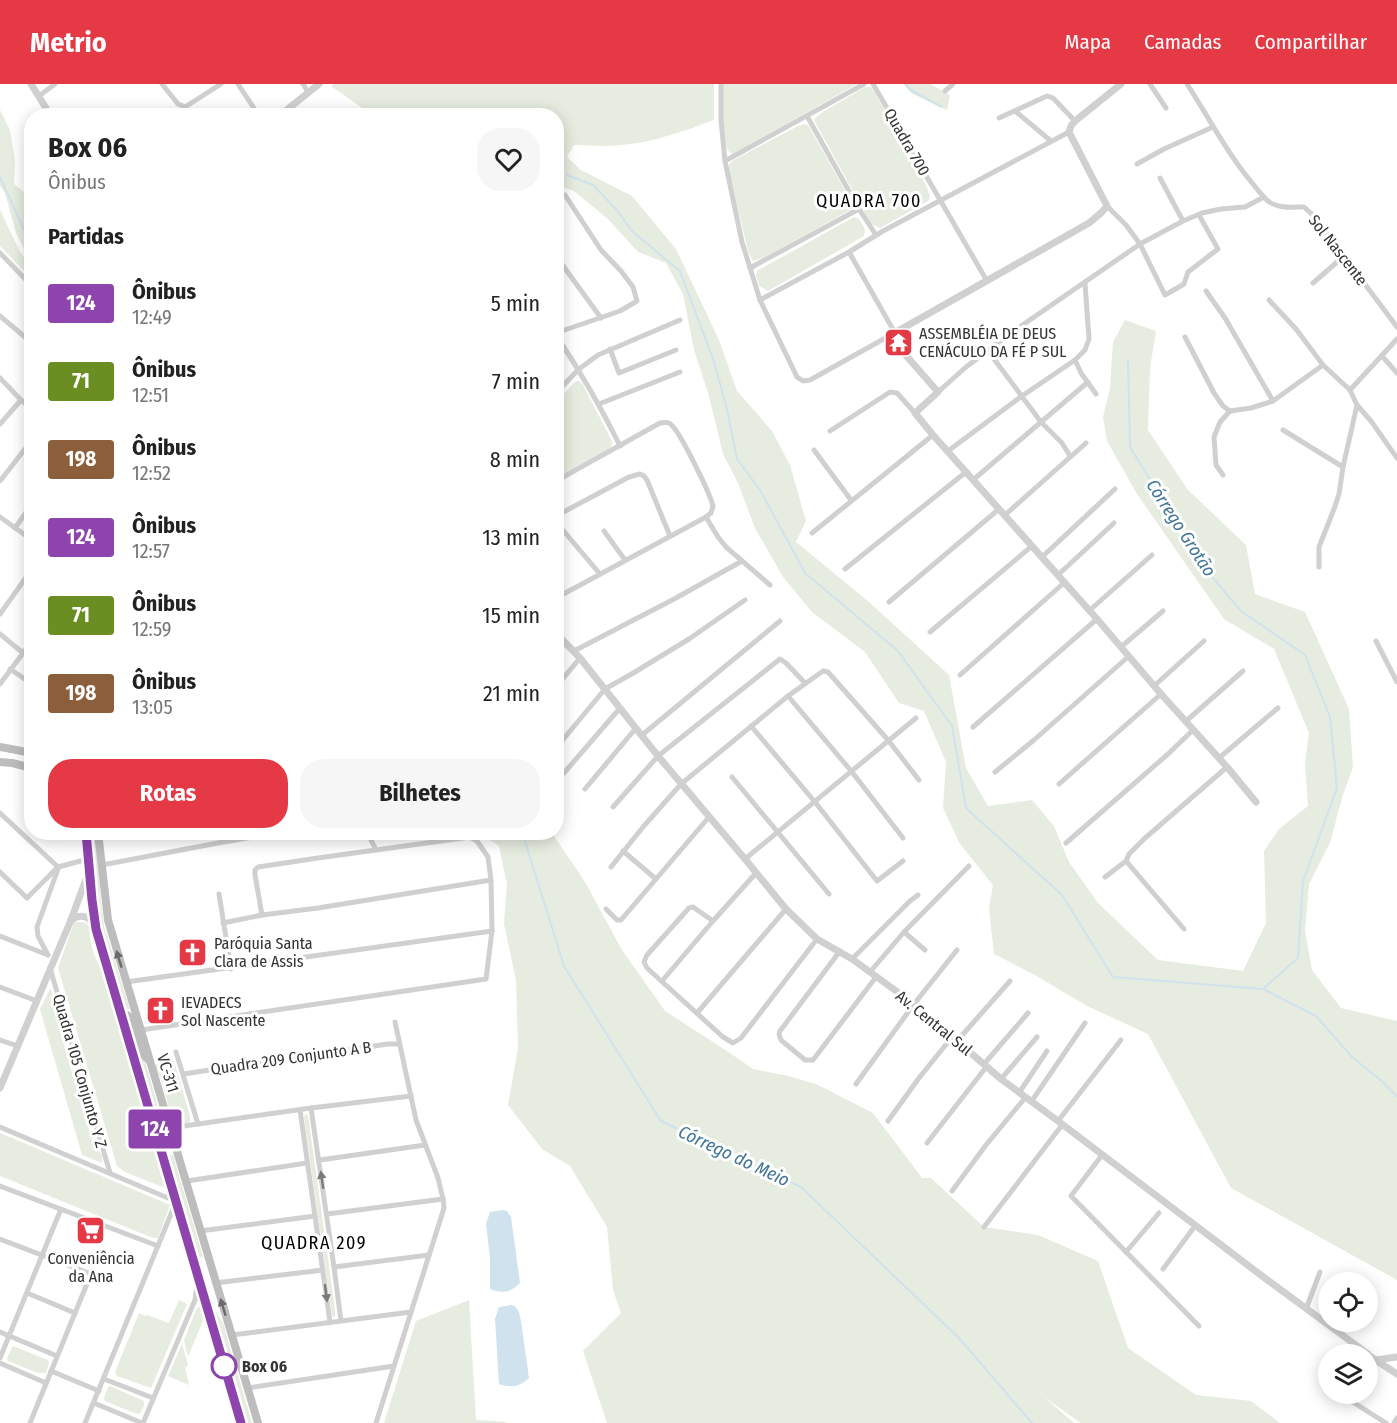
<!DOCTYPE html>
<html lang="pt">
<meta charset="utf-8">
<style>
body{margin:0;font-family:"Fira Sans Condensed",sans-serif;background:#f6f6f6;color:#222;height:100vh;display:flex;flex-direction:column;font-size:22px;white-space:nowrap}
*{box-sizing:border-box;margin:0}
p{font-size:20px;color:#767676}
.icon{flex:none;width:33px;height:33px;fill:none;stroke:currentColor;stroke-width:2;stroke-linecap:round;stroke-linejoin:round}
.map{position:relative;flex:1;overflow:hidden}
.details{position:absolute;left:24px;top:24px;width:540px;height:732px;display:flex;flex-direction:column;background:#fff;border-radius:24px;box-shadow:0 3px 15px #0003}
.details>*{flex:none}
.badge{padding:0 12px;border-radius:4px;font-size:21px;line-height:39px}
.tools{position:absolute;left:1318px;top:1188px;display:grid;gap:12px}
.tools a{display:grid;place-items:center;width:60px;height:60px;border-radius:50%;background:#fff;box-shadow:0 3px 15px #0003;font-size:30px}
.map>.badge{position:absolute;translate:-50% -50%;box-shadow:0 0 0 3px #fff}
h2{padding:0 24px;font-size:22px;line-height:54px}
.round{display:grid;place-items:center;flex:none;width:63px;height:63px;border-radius:24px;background:#f6f6f6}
.overview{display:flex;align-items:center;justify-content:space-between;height:102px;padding:0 24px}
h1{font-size:28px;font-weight:700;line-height:45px}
.primary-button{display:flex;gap:12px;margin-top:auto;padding:12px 24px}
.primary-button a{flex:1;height:69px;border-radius:24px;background:#e63946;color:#fff;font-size:24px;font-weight:700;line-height:69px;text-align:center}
.primary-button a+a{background:#f6f6f6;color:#222}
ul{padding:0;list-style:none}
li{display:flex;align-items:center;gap:18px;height:78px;padding:0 24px}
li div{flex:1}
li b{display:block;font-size:22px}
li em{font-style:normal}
li .badge{min-width:66px;font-weight:700;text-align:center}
header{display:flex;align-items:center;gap:36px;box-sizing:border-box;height:84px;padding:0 30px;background:#e63946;color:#fff}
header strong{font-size:28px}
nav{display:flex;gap:33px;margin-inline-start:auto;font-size:21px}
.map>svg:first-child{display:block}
.green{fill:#e6ecdf}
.water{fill:#cfe2ee}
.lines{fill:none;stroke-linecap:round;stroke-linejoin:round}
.stream{stroke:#cfe2ee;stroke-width:2}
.minor{stroke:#d0d0d0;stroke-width:5}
.tertiary{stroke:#d0d0d0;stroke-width:7}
.secondary{stroke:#bdbdbd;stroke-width:8}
.oneway{fill:#6a6a6a}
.oneway2{fill:#7a7a7a}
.line-casing{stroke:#fff;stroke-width:14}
.line{stroke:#8e44ad;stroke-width:9}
.stop-dot{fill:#fff;stroke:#8e44ad;stroke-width:3}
.labels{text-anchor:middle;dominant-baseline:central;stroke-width:6;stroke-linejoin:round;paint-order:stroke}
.street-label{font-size:16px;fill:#333;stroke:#fff}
.poi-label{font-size:16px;fill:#333;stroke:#fff;text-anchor:start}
.stop-label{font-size:16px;font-weight:bold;fill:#333;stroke:#fff;text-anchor:start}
.neighbourhood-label{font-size:18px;letter-spacing:1.5px;fill:#000;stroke:#fff}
.water-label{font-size:18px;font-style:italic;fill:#3f7597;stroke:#fff}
</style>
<header>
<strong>Metrio</strong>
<nav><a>Mapa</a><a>Camadas</a><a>Compartilhar</a></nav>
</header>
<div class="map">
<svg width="1397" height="1339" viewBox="0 0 1397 1339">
<rect width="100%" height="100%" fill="#fff"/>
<g class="green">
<path d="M334 0H714V36C684 47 654 58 622 61 606 63 590 61 574 61L567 73 581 86 632 112 676 165 719 256 737 307 772 347 790 381 806 437 796 458 869 518 949 591 966 684 988 722 1032 716 1054 742 1069 778 1098 819 1158 876 1243 887 1266 839 1264 767 1279 745 1308 722 1305 680 1309 649 1274 565 1224 535 1137 410 1107 357 1103 333 1110 305 1113 258 1125 236 1156 247 1150 284 1148 346 1188 406 1246 461 1255 510 1305 528 1349 625 1353 683 1342 714 1330 759 1309 800 1305 847 1312 886 1341 924 1397 937V1196L1231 1104 1148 950 1087 922 1035 891 994 870 989 824 993 801 960 760 943 724 946 678 924 627 899 619 865 568 812 528 783 493 755 444 738 399 723 370 709 312 694 266 683 210 666 179 638 168 608 135 574 107 557 101 556 32 372 31 331 2Z"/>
<polygon points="722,0 857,0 733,70 727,66 723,37"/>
<polygon points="904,0 930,0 950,11 947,26 911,9"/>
<polygon points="865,3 871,3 876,11 927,103 930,114 928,117 880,144 871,140 815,38 814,35 823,28"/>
<polygon points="0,26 10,46 15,76 14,100 31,114 31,178 16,149 5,109 0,102"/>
<polygon points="804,40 808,41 852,119 852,125 763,174 753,177 748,167 729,88 729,81 732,77 796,43"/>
<polygon points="0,126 20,168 31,181 31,194 0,162"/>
<polygon points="854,133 859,135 865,145 864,152 768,207 759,202 756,191 757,187"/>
<polygon points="576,297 579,297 582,299 612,357 612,361 610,364 557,393 557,317"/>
<polygon points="89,749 94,749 98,768 101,819 104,842 130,925 123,926 97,838 92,788 93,774"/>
<polygon points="479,749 552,749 585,798 622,866 665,927 727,967 753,985 788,992 816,1000 873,1029 922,1094 931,1094 984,1143 1038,1151 1098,1177 1128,1264 1196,1311 1251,1317 1280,1339 1081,1339 1044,1313 1074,1339 607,1339 583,1267 621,1229 613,1206 607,1143 570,1082 542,1065 508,1021 518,964 516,896 504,840 507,800 499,762"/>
<path d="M74 838H84L90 842C88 861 96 877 106 893L167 1098 165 1103 160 1102 125 1088 117 1082 58 884Z"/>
<polygon points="50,905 51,905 66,952 62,954 77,1006 82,1006 84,1011 79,1013 95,1065 97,1067 100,1068 102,1072 102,1079 82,1071 40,925"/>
<polygon points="127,932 138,967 146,980 169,1063 167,1063 156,1025 149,1015 125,934"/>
<path d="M174 977 190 1032V1038L186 1040H173L171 1038C168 1018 164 999 154 981Z"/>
<polygon points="305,1030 308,1031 335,1226 335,1233 332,1232 304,1033"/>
<polygon points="0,1049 170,1121 158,1154 153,1154 0,1092"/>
<polygon points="166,1071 173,1071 203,1173 197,1174"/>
<polygon points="200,1179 201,1180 215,1226 223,1239 252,1339 248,1339 242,1329 198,1181"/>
<polygon points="179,1216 187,1220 151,1304 117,1292 115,1288 139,1229 145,1232 147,1231 169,1239"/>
<polygon points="469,1216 476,1336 507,1338 507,1339 384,1339 416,1237"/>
<polygon points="200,1222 204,1234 188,1273 184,1256 197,1224"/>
<polygon points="182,1260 188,1281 185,1284 189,1301 168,1292"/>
<polygon points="13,1262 48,1276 49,1279 46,1289 38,1289 8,1277 7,1274"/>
<path d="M110 1302 144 1317C145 1321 142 1327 139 1330L134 1329 105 1317 104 1314 108 1303Z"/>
</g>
<g class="water">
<path d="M503 1126 507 1127 511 1133 520 1199C511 1208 503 1210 490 1205V1174L486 1140 490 1128Z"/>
<path d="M511 1221 515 1222 519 1228 521 1237 529 1294C519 1303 511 1304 499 1300L495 1235 499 1223Z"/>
</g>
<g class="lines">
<g class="stream">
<polyline points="905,0 912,7 942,23"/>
<polyline points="556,88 557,88"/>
<polyline points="567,91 593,101 615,124 633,148 680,187 713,275 726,321 737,375 760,406 805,489 898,567 952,642 966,724 1062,811 1113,893 1263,905 1316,932 1352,973 1384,999 1397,1013"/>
<polyline points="0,93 32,163"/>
<polyline points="1128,277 1130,363 1203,482 1241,527 1305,571 1330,633 1337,704 1303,797 1298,874 1263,905"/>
<polyline points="522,748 564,882 661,1037 801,1103 960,1255 1032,1339"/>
</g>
<g class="minor">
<polyline points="162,0 178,20 185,23 221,0"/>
<polyline points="238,0 259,32"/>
<polyline points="303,0 308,8"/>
<polyline points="721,0 721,36 725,77 742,158 760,216 797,293 803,297 810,296 889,252"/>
<polyline points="873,0 987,197"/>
<polyline points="1150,0 1166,24"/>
<path d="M1187 0C1209 34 1227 69 1253 100 1258 106 1263 113 1268 117 1278 125 1293 123 1304 123L1314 132 1397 243"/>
<polyline points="945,7 953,0"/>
<polyline points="39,12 55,0"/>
<polyline points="1015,27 1051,57"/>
<polyline points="807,32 859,125 876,151"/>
<polyline points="999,34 1047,12 1053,14 1075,37"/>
<polyline points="725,77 864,0"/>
<polyline points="1137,80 1164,65 1213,43"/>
<polyline points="1160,94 1183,137"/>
<polyline points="28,105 32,108"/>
<polyline points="1107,122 1126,141 1140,160 1165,211 1184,200 1188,188 1218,165 1199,131"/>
<polyline points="849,168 895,249"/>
<polyline points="0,169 32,202"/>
<polyline points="556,172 601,234"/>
<polyline points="750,184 859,125"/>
<polyline points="1313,199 1344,172"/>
<polyline points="1206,207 1225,234 1273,317"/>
<polyline points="760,216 849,168 883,147 1069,48"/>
<polyline points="1269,216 1296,245 1323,281 1350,306 1357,321 1371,337 1397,374"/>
<polyline points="0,232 32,259"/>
<polyline points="556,249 620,227 637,217 633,203 621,187 601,166 565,111"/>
<path d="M556 251C580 287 601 323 620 362"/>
<polyline points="1185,253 1214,309 1223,322 1230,327"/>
<polyline points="610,265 619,289 676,266"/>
<polyline points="988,267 1041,338 1062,359 1070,372"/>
<polyline points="1382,272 1397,289"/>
<polyline points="1075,276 1081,289 1096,310"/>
<polyline points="0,294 21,316 32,325"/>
<polyline points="1350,306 1397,255"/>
<polyline points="938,308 966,283 1011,249 1140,160 1183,137 1202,129 1221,125 1245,123 1264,113"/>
<polyline points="556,309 579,285 598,271 680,236"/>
<polyline points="599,320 680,288"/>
<polyline points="0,340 21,316"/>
<polyline points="1283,346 1343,383"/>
<polyline points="830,347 890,308 897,309 915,329"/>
<polyline points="814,366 851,416"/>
<polyline points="948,367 1022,312 1075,276 1085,266 1089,255 1085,199"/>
<polyline points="1223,391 1216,381 1214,353 1220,338 1230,327 1251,324 1273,317 1323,281"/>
<polyline points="973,396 1088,298"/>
<polyline points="0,397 32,356"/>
<path d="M556 397 660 339C662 339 666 338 669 339 679 344 710 410 713 422L711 429 706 433 556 514"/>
<polyline points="1005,431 1086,359"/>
<polyline points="556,432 629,393 640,390 644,392 647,396 670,452"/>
<polyline points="0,433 32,456"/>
<polyline points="706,433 718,453 726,463 770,501"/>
<polyline points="556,438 600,490"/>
<polyline points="15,444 32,420"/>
<polyline points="604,447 625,476"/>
<polyline points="812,449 933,351"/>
<polyline points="1042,473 1115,405"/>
<polyline points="1319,483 1319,463 1334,425 1339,410 1343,383 1357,321"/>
<polyline points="845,485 966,388"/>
<polyline points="1058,491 1114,439"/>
<polyline points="889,518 999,425"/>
<polyline points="1090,526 1152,471"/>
<polyline points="0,530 32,485"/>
<polyline points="930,548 1032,462"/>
<polyline points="0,550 23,569"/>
<polyline points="1376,557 1397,598"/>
<polyline points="1121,563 1163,527"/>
<polyline points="556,564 563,556"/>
<polyline points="574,567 676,514 742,477"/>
<polyline points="10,585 32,600"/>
<polyline points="960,591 1065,498"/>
<polyline points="0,600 32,557"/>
<polyline points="1154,602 1204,557"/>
<polyline points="556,603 580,574"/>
<polyline points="788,612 852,688 903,754"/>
<polyline points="1185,638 1243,587"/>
<polyline points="751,642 815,718 877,797 903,777"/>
<polyline points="973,643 1097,535"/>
<polyline points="642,651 780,537"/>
<polyline points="556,664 605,605 635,588 689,555 745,516"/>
<polyline points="1219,674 1278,624"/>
<polyline points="995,688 1034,656 1129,572"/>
<polyline points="564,689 620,624"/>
<polyline points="732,693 829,810"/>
<polyline points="1059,700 1161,610"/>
<polyline points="585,705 636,644"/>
<polyline points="613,723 658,672 780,575 786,579 805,599"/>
<polyline points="0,729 58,783"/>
<polyline points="367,748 376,766"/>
<polyline points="1066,759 1168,670 1193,646"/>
<polyline points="623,767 656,795"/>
<polyline points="745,775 916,634"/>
<polyline points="1126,777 1184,845"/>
<polyline points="102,781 218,759 283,748"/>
<polyline points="611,783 643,743 681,700 788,612 823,587 828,588 888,656 919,696"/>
<polyline points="0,788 27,814 58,783 88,775"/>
<polyline points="1105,793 1126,777 1129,770 1144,755 1227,683"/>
<polyline points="219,810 231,885"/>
<polyline points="606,825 617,836 621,836 709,733"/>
<polyline points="713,837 693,823 689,824 647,871 644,878 647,884 723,953 733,959 741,954 817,855"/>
<polyline points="223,839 262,831 318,824 491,796"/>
<polyline points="904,848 925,866"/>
<polyline points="0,852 48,871"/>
<polyline points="840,867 780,947 779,950 781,956 805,976 813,976 876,893"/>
<polyline points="48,871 38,852 37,843 58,785"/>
<polyline points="852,875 910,817 918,811"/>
<polyline points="50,884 110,1089"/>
<polyline points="870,888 904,848 969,782"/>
<polyline points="662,897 713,837 756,789"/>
<polyline points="126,898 492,847"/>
<polyline points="0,903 37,917"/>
<polyline points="697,929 786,825"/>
<polyline points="141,946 486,895 492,847 491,796 488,773 477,757 470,753 318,774 258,783 255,786 255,791 262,831"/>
<polyline points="0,956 18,962"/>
<polyline points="957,957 1010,897"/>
<polyline points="176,968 198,1040"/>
<polyline points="984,980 1028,929"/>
<polyline points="183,990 388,960 399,960"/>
<polyline points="1001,995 1037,953"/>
<polyline points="856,1000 914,920 957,866"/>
<polyline points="1019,1009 1047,967"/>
<polyline points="1031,1018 1085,939"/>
<polyline points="311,1024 334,1183 341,1237"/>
<polyline points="300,1026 330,1238"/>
<polyline points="888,1037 919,994 952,953"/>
<polyline points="1058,1037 1121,956"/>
<polyline points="0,1043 175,1117"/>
<polyline points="170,1044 311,1024 411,1012"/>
<polyline points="927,1059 987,982"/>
<polyline points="1102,1071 1071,1112 1199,1242"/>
<polyline points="320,1076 425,1061"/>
<polyline points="187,1097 307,1079"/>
<polyline points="0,1102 158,1162"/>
<polyline points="952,1107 986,1061 1025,1014"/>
<polyline points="327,1130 443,1115"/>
<polyline points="984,1143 1062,1041"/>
<polyline points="200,1147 315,1132"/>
<polyline points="0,1155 91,1190 30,1339"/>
<polyline points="1126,1168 1159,1129"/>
<polyline points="334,1183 429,1171"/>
<polyline points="1163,1185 1195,1142"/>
<polyline points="215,1199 323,1186"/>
<polyline points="27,1209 75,1229"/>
<polyline points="1306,1225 1320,1188"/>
<polyline points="0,1248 57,1272"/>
<polyline points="232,1251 411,1228"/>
<polyline points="0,1274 61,1125"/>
<polyline points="0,1279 46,1299"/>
<polyline points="51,1287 99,1307"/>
<polyline points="104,1295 153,1314"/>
<polyline points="247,1304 394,1282"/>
<polyline points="1348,1315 1386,1339"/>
<polyline points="94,1319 142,1339"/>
<polyline points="85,1339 176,1118"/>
<polyline points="143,1339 195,1216 197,1202 195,1195"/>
<polyline points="376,1339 444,1124 443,1115 438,1094 416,1036 395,938"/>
<polyline points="1394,1339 1397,1334"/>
</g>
<g class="tertiary">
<polyline points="31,0 51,32"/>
<polyline points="1121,0 1075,37 1071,42 1069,48 1107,122 1101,129 1089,139 889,252 938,308 915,329 933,351 1097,535 1161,610 1227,683 1256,718"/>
<polyline points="279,32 319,0"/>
<polyline points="556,549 580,574 658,672 745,775 786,825 817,855 852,875 914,920 1001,995 1058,1037 1266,1195 1368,1270"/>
<path d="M71 836C82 829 89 832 95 843"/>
<polyline points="0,1004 71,836 89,787"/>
<polyline points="1368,1271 1397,1290"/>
<polyline points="1376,1276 1397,1273"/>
</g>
<g class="secondary">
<polyline points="0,663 32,669"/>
<polyline points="0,678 12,679 32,684"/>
<polyline points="85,748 92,816 96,845 241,1339"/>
<polyline points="98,748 108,836 258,1339"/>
<polyline points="122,936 125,931 127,931 131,934 142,970 149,976"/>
</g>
</g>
<defs><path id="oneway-solid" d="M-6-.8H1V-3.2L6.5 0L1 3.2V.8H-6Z" transform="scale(1.5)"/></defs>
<g class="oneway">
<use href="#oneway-solid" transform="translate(119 875) rotate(-107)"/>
<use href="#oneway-solid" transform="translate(223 1223) rotate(-107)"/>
</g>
<g class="oneway2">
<use href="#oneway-solid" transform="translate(322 1096) rotate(-98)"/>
<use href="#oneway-solid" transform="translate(326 1209) rotate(83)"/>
</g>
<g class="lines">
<defs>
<polyline id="line" points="86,748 92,816 96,845 241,1339"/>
</defs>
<use href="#line" class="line-casing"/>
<use href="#line" class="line"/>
</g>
<defs>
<symbol id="temple-square" viewBox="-11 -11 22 22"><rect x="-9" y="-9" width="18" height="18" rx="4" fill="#e63946" stroke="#fff"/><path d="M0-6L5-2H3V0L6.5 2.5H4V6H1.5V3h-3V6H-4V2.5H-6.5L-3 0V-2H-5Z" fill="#fff"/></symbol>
<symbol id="church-square" viewBox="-11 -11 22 22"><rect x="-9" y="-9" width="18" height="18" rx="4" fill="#e63946" stroke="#fff"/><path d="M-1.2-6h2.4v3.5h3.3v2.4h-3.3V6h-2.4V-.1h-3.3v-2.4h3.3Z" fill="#fff"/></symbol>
<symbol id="supermarket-square" viewBox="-11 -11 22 22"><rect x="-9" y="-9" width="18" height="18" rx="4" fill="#e63946" stroke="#fff"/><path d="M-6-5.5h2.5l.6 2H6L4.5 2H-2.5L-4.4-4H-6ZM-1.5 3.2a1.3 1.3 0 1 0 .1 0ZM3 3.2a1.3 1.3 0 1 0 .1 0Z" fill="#fff"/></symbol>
</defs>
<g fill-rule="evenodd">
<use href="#temple-square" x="882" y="242" width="33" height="33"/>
<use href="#church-square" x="176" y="852" width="33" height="33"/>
<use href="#church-square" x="144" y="910" width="33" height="33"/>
<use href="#supermarket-square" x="74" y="1130" width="33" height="33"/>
</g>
<circle class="stop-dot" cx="224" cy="1282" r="12"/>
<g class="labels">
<g class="street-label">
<text transform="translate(907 58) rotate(60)">Quadra 700</text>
<text transform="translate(1338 166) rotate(52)">Sol Nascente</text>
<text transform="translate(934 939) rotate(39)">Av. Central Sul</text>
<text transform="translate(291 974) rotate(-8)">Quadra 209 Conjunto A B</text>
<text transform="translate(80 987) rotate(74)">Quadra 105 Conjunto Y Z</text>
<text transform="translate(168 989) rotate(73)">VC-311</text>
</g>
<g class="poi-label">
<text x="919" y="249">ASSEMBLÉIA DE DEUS<tspan x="919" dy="18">CENÁCULO DA FÉ P SUL</tspan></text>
<text x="214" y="859">Paróquia Santa<tspan x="214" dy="18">Clara de Assis</tspan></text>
<text x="181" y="918">IEVADECS<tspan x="181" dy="18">Sol Nascente</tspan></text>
<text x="91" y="1174" text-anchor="middle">Conveniência<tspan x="91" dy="18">da Ana</tspan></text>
</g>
<g class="stop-label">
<text x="242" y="1282">Box 06</text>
</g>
<g class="neighbourhood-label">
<text x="869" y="117">QUADRA 700</text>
<text x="314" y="1159">QUADRA 209</text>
</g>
<g class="water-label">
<text transform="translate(1181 444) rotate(57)">Córrego Grotão</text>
<text transform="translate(734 1072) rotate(25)">Córrego do Meio</text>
</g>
</g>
</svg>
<div class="tools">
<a><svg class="icon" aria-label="locate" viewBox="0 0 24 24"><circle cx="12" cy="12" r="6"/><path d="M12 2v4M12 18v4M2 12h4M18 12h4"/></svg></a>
<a><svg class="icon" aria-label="layers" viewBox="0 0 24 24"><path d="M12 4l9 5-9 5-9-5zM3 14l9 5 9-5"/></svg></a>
</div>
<b class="badge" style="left:155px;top:1045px;background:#8e44ad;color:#fff">124</b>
<section class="details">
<div class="overview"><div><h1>Box 06</h1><p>Ônibus</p></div><a class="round"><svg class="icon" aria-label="heart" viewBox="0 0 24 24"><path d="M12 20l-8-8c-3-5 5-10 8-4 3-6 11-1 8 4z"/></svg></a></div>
<h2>Partidas</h2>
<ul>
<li><span class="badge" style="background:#8e44ad;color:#fff">124</span><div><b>Ônibus</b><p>12:49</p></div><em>5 min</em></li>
<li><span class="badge" style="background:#6b8e23;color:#fff">71</span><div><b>Ônibus</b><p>12:51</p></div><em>7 min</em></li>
<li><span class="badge" style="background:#8b5e3c;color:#fff">198</span><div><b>Ônibus</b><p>12:52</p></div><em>8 min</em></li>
<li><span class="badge" style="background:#8e44ad;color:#fff">124</span><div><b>Ônibus</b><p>12:57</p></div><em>13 min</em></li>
<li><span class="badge" style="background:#6b8e23;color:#fff">71</span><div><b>Ônibus</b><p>12:59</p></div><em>15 min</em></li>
<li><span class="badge" style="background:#8b5e3c;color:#fff">198</span><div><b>Ônibus</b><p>13:05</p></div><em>21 min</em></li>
</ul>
<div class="primary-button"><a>Rotas</a><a>Bilhetes</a></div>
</section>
</div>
